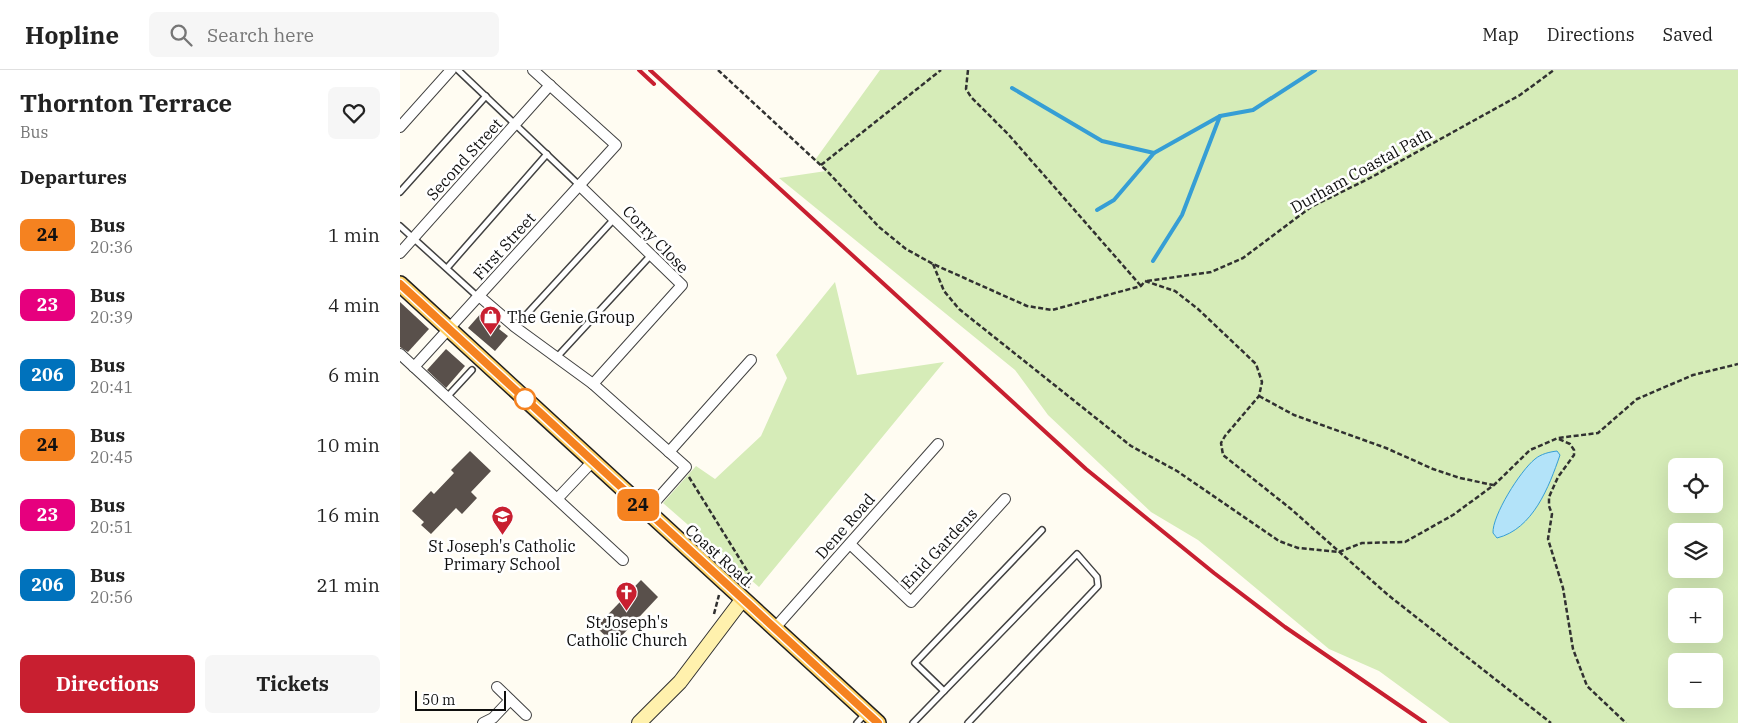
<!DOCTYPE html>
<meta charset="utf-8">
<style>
body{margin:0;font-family:"IBM Plex Serif",serif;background:#f6f6f6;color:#222;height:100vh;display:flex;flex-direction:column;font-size:19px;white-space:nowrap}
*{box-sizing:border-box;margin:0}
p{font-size:16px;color:#767676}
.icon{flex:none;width:28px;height:28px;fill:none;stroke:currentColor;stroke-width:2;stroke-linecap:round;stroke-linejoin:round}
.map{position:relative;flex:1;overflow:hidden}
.details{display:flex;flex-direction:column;background:#fff;width:400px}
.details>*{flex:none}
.badge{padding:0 10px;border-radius:8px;font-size:18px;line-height:32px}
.buttons{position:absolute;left:1268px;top:388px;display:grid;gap:10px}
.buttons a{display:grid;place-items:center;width:55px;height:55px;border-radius:8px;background:#fff;box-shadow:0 5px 20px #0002;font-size:25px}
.scale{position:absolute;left:15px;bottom:12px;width:91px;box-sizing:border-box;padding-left:5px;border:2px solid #0f0f0f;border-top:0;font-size:14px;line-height:18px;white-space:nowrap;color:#0f0f0f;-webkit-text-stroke:4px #fff;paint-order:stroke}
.map>.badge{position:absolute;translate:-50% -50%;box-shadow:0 0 0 2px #fff}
h2{padding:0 20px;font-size:19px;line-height:45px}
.round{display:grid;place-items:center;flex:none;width:52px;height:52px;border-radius:8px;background:#f6f6f6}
.headline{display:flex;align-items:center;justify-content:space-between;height:85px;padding:0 20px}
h1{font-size:24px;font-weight:700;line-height:38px}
.primary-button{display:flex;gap:10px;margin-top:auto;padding:10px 20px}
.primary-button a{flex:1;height:58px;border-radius:8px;background:#c81f30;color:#fff;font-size:20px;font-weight:700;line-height:58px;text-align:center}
.primary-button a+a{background:#f6f6f6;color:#222}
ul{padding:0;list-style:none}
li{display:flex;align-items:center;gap:15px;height:70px;padding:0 20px}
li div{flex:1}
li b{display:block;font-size:19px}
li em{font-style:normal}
li .badge{min-width:55px;font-weight:700;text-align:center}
header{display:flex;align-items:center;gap:30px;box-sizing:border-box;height:70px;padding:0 25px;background:#fff;border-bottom:1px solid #e0e0e0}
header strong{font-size:24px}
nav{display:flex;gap:28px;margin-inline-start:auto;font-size:18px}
.search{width:350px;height:45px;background:#f6f6f6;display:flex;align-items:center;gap:12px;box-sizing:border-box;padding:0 18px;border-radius:8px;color:#767676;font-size:19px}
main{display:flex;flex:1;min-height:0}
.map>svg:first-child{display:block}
.green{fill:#d6ecb8;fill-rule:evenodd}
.water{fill:#b3e3f9;stroke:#369ed5}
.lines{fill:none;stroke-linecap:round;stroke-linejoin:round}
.stream{stroke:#369ed5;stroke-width:4}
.building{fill:#59504b}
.lane-casing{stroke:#424242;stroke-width:8}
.street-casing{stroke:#424242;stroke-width:12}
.secondary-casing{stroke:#313131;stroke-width:16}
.primary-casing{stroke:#202020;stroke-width:18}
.path{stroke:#313131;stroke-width:2.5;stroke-dasharray:5 2.5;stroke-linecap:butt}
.lane{stroke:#fff;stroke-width:5}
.street{stroke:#fff;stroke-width:10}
.secondary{stroke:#fff1ad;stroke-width:14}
.primary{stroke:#ffd062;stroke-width:15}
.rail{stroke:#c81f30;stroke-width:4}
.line-casing{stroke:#fff;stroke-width:11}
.line{stroke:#f58220;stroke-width:8}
.stop-dot{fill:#fff;stroke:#f58220;stroke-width:2.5}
.labels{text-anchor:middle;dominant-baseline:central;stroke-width:5;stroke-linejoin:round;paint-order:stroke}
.street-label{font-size:16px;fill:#0f0f0f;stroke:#fff}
.poi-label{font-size:16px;fill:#0f0f0f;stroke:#fff}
</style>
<header>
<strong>Hopline</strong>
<div class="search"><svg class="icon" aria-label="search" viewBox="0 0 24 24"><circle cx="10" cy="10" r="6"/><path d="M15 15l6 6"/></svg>Search here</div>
<nav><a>Map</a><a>Directions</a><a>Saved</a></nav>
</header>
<main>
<section class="details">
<div class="headline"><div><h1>Thornton Terrace</h1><p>Bus</p></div><a class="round"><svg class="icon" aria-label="heart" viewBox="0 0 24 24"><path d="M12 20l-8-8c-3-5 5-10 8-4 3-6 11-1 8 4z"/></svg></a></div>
<h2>Departures</h2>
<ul>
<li><span class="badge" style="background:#f58220;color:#111">24</span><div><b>Bus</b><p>20:36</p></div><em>1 min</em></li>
<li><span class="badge" style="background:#e6007e;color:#fff">23</span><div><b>Bus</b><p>20:39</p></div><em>4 min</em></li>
<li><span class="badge" style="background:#0072bc;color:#fff">206</span><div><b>Bus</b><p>20:41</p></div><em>6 min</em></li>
<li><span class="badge" style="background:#f58220;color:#111">24</span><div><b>Bus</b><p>20:45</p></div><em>10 min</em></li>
<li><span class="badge" style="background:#e6007e;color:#fff">23</span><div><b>Bus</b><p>20:51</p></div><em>16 min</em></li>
<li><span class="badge" style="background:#0072bc;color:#fff">206</span><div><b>Bus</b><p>20:56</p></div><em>21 min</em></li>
</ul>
<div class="primary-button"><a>Directions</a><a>Tickets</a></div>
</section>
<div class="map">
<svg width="1338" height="653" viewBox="0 0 1338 653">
<rect width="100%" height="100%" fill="#fffcf2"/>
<g class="green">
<path d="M480 0H1338V653H1050L979 601 929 579 798 470 751 442 648 345 615 300 379 108 426 101 415 90ZM1276 396H1314V434H1276ZM1276 461H1314V499H1276ZM1276 526H1314V564H1276ZM1276 591H1314V629H1276Z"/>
<polygon points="435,212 457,305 544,292 359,517 263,433 296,396 315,409 361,366 387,308 376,285"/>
</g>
<path class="water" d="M1157 381 1160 385C1149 417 1133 459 1097 468L1093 463C1092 446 1120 401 1135 389 1141 384 1149 382 1157 381Z"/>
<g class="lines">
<g class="stream">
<polyline points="612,18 702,71 754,83 820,46 853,40 915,0"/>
<polyline points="697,140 714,130 754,83"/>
<polyline points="753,191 782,145 820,46"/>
</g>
</g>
<g class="building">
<polygon points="0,232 29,259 8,282 0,277"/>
<polygon points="83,241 101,256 99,259 108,266 95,281 68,258"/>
<polygon points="46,279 65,296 46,318 27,300"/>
<polygon points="70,381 91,401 71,422 77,428 62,444 56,438 31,464 21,455 24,452 12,441 31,421 34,424 54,403 51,400"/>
<polygon points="241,510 258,527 214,574 196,557"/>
</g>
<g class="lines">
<defs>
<g id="lane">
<polyline points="58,0 179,115"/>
<polyline points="0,122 86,26"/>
<polyline points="0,156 78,227"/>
<polyline points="47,198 147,84"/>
<polyline points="115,257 215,148"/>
<polyline points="157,287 251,185"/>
<polyline points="47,327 72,300"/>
<polyline points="544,621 515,593 642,460"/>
<polyline points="457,653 465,644"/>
<polyline points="513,653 677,484 697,507 698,516 568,653"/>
</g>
<g id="street">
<polyline points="0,57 51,0"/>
<polyline points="179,115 282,215 193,314"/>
<polyline points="0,183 150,15"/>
<polyline points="79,226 115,257 193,314 286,397 246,442"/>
<polyline points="0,284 223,490"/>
<polyline points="14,297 216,75 133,0"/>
<polyline points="269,382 351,290"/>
<polyline points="158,428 192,392"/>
<polyline points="450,474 511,532 605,429"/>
<polyline points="374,559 538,374"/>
<polyline points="97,617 126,645"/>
<polyline points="83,653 93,648 110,630"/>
</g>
<polyline id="secondary" points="239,653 280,612 342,530"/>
<polyline id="primary" points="0,214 478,653"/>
</defs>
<use href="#lane" class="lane-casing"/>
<use href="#street" class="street-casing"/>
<use href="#secondary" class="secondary-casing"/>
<use href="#primary" class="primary-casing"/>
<g class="path">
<polyline points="318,0 427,101 479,157 506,179 533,194 627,236 652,240 741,216 745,211"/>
<polyline points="568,0 566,19 571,27 608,64 741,216"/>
<polyline points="421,95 541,0"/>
<polyline points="533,194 544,221 559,239 731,376 777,401 879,471 898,478 939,482 962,473 1005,472 1053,445 1094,415 1130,380 1158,368 1198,363 1237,329 1293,305 1338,294"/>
<polyline points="745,211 775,221 798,239 856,294 862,312 859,326 825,366 821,373 823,385 891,439 988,525 1151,653"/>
<polyline points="747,211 811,202 843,188 911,137 970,108 1120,25 1154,0"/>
<polyline points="859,326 894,345 986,378 1033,399 1060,408 1093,415"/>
<polyline points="1159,369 1170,374 1174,380 1174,385 1158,407 1149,427 1149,436 1152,444 1148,469 1163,518 1173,579 1187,616 1226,653"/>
<polyline points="289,407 351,507 348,518"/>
<polyline points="314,544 319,525"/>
</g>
<use href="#lane" class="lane"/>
<use href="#street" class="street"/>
<use href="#secondary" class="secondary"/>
<use href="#primary" class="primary"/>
<g class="rail">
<polyline points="239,0 254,14"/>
<polyline points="250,0 686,399 814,503 885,557 1025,653"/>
</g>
</g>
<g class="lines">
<defs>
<polyline id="line" points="0,214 478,653"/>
</defs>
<use href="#line" class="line-casing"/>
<use href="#line" class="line"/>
</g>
<defs>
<symbol id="shop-pin" viewBox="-11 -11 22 30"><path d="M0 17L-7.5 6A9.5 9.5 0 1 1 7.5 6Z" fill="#c81f30" stroke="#fff"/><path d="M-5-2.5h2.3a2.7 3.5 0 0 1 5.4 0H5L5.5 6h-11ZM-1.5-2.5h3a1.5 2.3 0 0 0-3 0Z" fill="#fff"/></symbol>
<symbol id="school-pin" viewBox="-11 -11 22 30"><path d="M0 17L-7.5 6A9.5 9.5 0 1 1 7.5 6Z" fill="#c81f30" stroke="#fff"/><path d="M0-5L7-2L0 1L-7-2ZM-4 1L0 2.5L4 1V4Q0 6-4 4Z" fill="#fff"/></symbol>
<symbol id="church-pin" viewBox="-11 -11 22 30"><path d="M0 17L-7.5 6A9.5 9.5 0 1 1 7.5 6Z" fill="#c81f30" stroke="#fff"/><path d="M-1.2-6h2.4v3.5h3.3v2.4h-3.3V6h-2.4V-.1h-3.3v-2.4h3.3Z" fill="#fff"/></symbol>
</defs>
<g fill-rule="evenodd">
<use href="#shop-pin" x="78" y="234" width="25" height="34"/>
<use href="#school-pin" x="90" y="434" width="25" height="34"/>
<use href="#church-pin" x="214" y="510" width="25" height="34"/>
</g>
<circle class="stop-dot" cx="125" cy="329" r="10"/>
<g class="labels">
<g class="street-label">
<text transform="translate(64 89) rotate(-48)">Second Street</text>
<text transform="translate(961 100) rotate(-29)">Durham Coastal Path</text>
<text transform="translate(256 169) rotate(46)">Corry Close</text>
<text transform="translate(104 176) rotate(-48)">First Street</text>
<text transform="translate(445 456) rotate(-49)">Dene Road</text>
<text transform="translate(539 478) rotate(-47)">Enid Gardens</text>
<text transform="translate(319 485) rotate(42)">Coast Road</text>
</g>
<g class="poi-label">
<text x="107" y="247" text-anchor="start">The Genie Group</text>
<text x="102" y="476">St Joseph's Catholic<tspan x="102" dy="18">Primary School</tspan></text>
<text x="227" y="552">St Joseph's<tspan x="227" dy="18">Catholic Church</tspan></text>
</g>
</g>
</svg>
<div class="buttons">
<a><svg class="icon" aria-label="locate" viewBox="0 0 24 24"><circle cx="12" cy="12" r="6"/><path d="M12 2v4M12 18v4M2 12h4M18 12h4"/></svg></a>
<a><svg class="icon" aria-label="layers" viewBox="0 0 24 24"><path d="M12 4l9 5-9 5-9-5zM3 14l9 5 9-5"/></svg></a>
<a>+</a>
<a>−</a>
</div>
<div class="scale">50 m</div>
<b class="badge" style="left:238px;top:435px;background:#f58220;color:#111">24</b>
</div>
</main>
